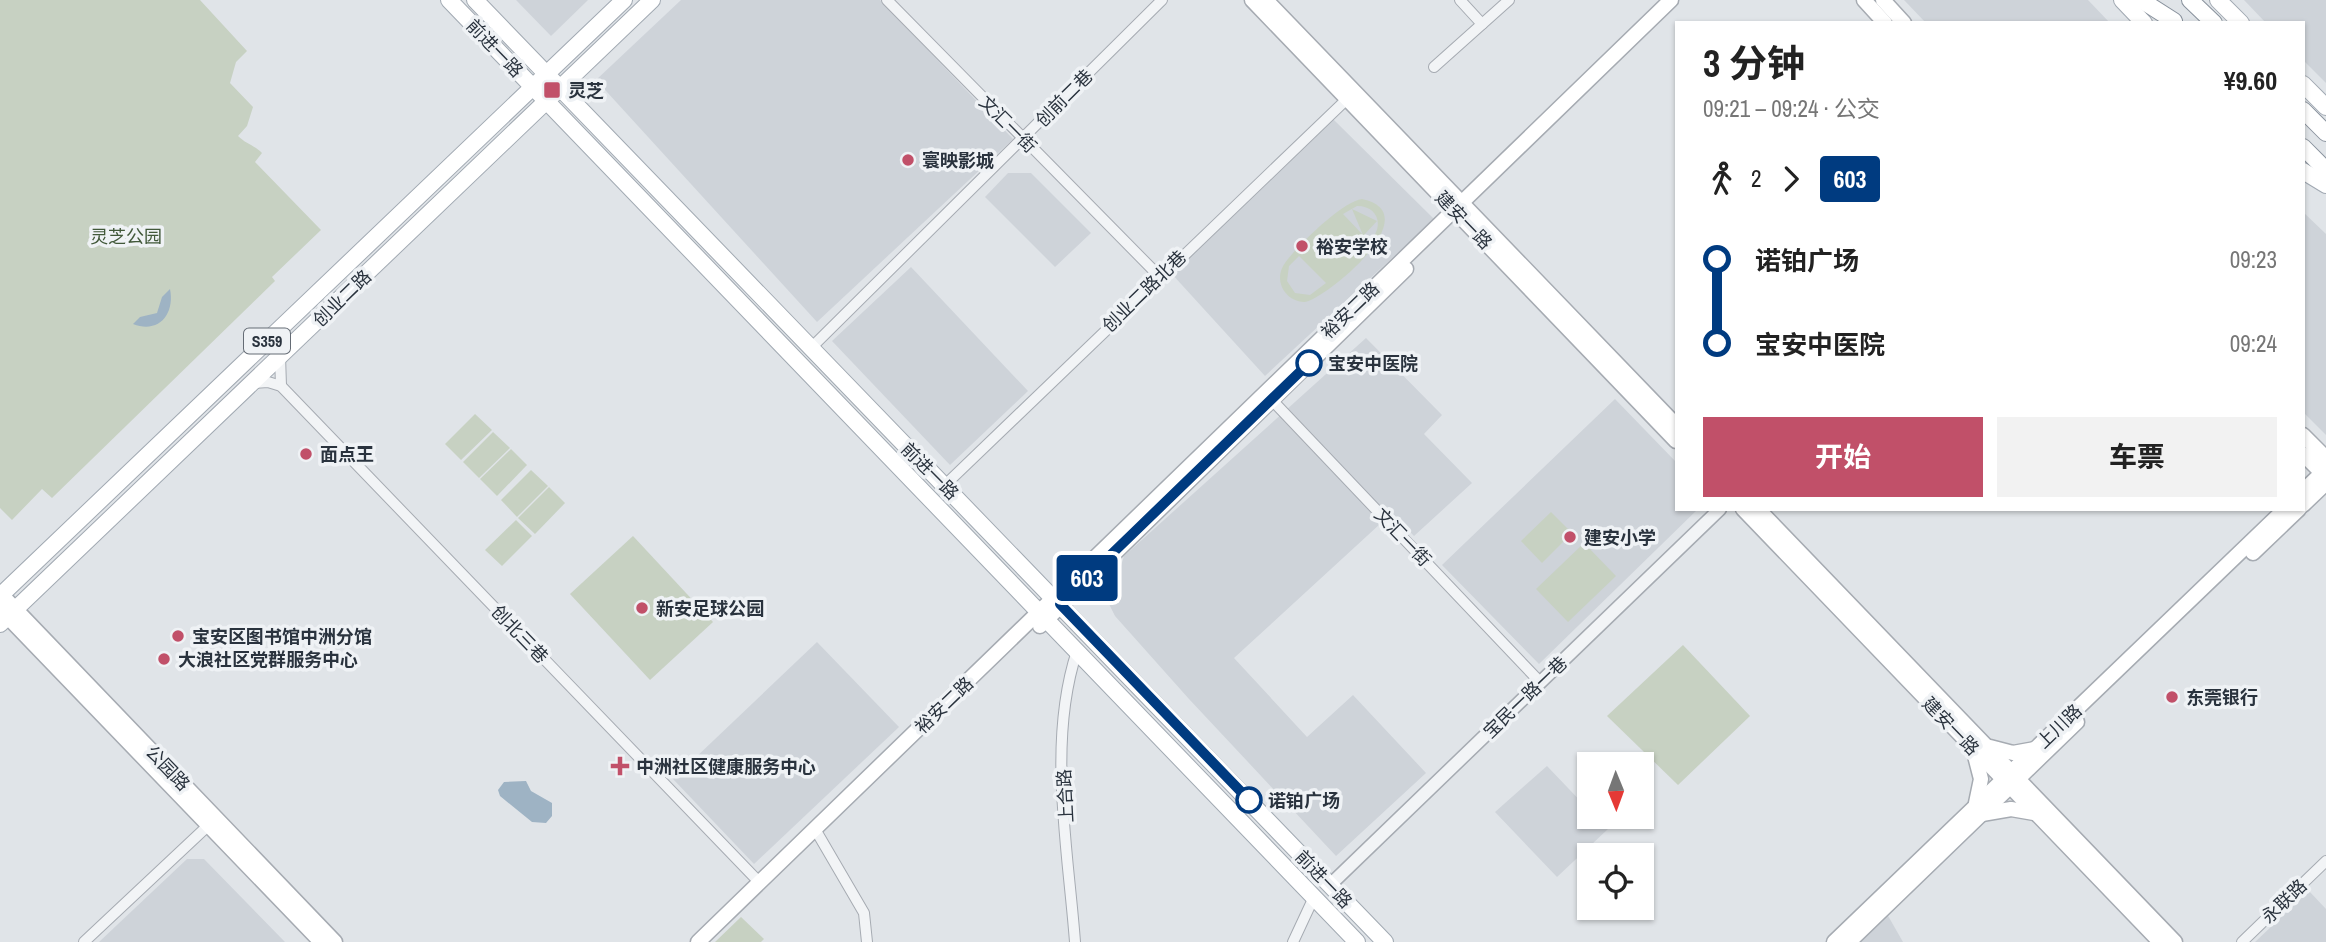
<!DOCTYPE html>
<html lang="zh">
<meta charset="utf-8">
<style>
body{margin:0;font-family:"Archivo Narrow","Noto Sans SC",sans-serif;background:#f2f2f2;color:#222;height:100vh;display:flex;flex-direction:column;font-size:26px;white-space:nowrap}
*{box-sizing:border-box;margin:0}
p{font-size:23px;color:#767676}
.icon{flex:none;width:38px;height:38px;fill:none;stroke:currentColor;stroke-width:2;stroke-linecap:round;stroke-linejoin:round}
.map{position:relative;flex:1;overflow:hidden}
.details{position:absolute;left:1675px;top:21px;width:630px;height:490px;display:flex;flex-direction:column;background:#fff;border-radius:0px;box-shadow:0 2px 5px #0004}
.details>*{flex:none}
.badge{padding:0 14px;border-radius:5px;font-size:24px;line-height:46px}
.needle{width:46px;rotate:179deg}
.buttons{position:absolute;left:1577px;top:752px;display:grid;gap:14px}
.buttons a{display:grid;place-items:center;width:77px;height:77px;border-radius:0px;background:#fff;box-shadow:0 2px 5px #0004;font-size:35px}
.map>.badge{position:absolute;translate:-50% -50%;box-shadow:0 0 0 4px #fff}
.legs{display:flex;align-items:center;gap:10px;height:77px;padding:0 28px;font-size:23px}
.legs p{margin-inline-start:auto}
.head{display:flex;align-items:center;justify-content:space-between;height:119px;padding:0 28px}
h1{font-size:38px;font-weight:700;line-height:52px}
.primary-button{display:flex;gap:14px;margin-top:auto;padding:14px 28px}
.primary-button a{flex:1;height:80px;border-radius:0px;background:#c15069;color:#fff;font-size:28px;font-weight:700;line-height:80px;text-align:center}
.primary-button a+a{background:#f2f2f2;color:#222}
ul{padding:0 28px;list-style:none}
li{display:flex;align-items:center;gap:24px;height:84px;font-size:26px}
li i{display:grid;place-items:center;width:10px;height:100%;margin:0 9px;background:currentColor}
li i::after{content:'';width:18px;height:18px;margin:-9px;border:5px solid;border-radius:50%;background:#fff}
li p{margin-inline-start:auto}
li:first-child i{background:linear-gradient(#0000 50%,currentColor 0)}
li:last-child i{background:linear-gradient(currentColor 50%,#0000 0)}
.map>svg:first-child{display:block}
.built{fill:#ced3d9}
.green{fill:#c7d1c2;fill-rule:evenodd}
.water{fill:#9eb3c4}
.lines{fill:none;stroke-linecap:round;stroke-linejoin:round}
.minor-casing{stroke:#a6abb2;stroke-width:12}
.tertiary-casing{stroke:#a6abb2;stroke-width:15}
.secondary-casing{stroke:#a6abb2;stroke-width:17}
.primary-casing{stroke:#a1a9b2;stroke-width:18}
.trunk-casing{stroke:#89929d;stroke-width:18}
.minor{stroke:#f2f4f6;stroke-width:10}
.tertiary{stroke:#f2f4f6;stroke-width:12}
.secondary{stroke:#fff;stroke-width:14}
.primary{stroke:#fff;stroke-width:16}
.trunk{stroke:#fff;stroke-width:16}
.line-1-casing{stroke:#fff;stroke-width:16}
.line-1{stroke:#003b80;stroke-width:10}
.poi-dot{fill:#c15069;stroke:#eff2f5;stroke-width:2.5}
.stop-1-dot{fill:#fff;stroke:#003b80;stroke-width:3.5}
.labels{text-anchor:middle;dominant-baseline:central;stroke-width:7;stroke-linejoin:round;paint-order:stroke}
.shield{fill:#eff2f5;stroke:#656c75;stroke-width:2}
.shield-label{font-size:16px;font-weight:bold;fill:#2a333e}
.street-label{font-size:18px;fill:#2a333e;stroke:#eff2f5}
.poi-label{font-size:18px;font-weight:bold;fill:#2a333e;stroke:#eff2f5;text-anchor:start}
.park-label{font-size:18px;fill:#415839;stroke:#eff2f5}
.stop-label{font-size:18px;font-weight:bold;fill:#2a333e;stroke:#eff2f5;text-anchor:start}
</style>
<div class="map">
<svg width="2326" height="942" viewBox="0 0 2326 942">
<rect width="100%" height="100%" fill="#e0e4e8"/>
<g class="built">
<polygon points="516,0 588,0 551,36"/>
<polygon points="681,0 880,0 1013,139 817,322 596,80"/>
<polygon points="1904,0 2088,0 2110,23 1926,23"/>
<polygon points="2244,0 2326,0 2326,83 2303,60 2303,23 2266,23"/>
<polygon points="1333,119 1434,219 1265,376 1171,273"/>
<polygon points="1008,173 1031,173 1091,233 1055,267 985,197"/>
<polygon points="2303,212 2326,234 2326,435 2303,412"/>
<polygon points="911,267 1028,391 950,465 832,341"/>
<polygon points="1366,338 1442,415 1424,434 1472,483 1414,536 1392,513 1234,658 1307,737 1353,695 1426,773 1336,856 1189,699 1115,616 1109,604 1124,556"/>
<polygon points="1615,399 1676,462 1676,509 1698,509 1539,664 1442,565"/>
<polygon points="817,642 899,727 754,864 673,779"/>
<polygon points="1547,766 1589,810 1589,817 1596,817 1608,829 1557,877 1495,812"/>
<polygon points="187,859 204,859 285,942 99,942"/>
<polygon points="2309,891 2326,909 2326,942 2255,942"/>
<polygon points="1887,914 1903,942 1858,942"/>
</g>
<g class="green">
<path d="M0 0H200L247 51 236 62 230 83 253 107 247 126 238 136C246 144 254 145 262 153L255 162 321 230 272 277 275 281 52 498 42 489 12 520 0 508Z"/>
<path d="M1362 199C1432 214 1320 303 1304 302 1284 301 1273 279 1285 263 1297 246 1343 201 1362 199ZM1357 206C1379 206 1384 227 1370 241L1364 235 1377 221 1352 209 1363 235 1343 214ZM1299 256 1326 283 1310 295 1295 293 1287 281 1289 266Z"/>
<polygon points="475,414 492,430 461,460 445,444"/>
<polygon points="493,432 510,448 479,478 463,462"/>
<polygon points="511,449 527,465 497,496 480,479"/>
<polygon points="531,470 548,486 517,517 501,500"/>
<polygon points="549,487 565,503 535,534 518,518"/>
<polygon points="1551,512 1572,533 1542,563 1521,541"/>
<polygon points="516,520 532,536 502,566 485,550"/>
<polygon points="633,536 713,622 650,680 570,594"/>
<polygon points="1584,543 1616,576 1568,622 1536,589"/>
<polygon points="1683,645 1750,716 1678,785 1607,716"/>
<polygon points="741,917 764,939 761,942 715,942"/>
</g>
<g class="water">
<path d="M170 289C175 314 159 334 133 324L140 317 157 313 162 297Z"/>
<polygon points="526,781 531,791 552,803 552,816 546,823 532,822 500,796 498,790 504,782"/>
</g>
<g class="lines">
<defs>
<g id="minor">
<polyline points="887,0 1159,276"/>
<polyline points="1460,0 1482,24"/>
<polyline points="1434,67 1509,0"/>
<polyline points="810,349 1162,0"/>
<polyline points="280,356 281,386"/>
<polyline points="252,383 268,382 281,386 760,883"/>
<polyline points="1270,398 1540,682"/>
<polyline points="944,486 1347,99"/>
<polyline points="815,829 864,913 867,942"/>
<polyline points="84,942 213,821"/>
<path d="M1075 942C1068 848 1047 742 1077 651"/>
<polyline points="1293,942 1314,897"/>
<polyline points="2242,942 2326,861"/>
</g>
<polyline id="tertiary" points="1330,885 1720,509"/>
<g id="secondary">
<polyline points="1252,0 1676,441"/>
<polyline points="1266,0 1676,425"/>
<polyline points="1864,0 1885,23"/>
<polyline points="1883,0 1904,23"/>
<polyline points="2303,435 2326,458"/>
<polyline points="2303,454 2326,477"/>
<polyline points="2303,491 2326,469"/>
<polyline points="2303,505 2326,483"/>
<polyline points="1743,509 2160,942"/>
<polyline points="1758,509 2175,942"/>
<polyline points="2253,553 2299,509"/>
<polyline points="0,593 335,942"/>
<polyline points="0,609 321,942"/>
<polyline points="1040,626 1406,269"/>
<polyline points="1990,747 2013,753 2035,749"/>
<polyline points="1974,752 1981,779 1976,803"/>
<polyline points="1982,814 2011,809 2034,813"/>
<polyline points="698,942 1671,0"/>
<polyline points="1834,942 2285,509"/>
<polyline points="1849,942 2077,722"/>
</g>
<g id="primary">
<polyline points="449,0 1357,942"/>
<polyline points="475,0 1385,942"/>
<polyline points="2122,0 2144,23"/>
<polyline points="2218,0 2241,23"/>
<polyline points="2303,84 2326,107"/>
<polyline points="2303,171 2326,185"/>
<polyline points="0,596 624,0"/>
<polyline points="0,624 652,0"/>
</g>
<g id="trunk">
<polyline points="2141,0 2174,21"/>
<polyline points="2190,0 2214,23"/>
<polyline points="2303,110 2326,133"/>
<polyline points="2303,147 2326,170"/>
</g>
</defs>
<use href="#minor" class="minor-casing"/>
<use href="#tertiary" class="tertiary-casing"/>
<use href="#secondary" class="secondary-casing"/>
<use href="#primary" class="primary-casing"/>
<use href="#trunk" class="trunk-casing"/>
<use href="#minor" class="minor"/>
<use href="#tertiary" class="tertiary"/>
<use href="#secondary" class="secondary"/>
<use href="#primary" class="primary"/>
<use href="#trunk" class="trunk"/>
</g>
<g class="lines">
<defs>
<polyline id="line-1" points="1249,800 1060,604 1309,363"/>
</defs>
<use href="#line-1" class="line-1-casing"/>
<use href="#line-1" class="line-1"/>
</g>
<g class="poi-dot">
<rect x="543" y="81" width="18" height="18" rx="3.5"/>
<circle cx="908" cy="160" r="7"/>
<circle cx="1302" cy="246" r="7"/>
<circle cx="306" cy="454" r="7"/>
<circle cx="1570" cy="537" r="7"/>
<circle cx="642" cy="608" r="7"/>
<circle cx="178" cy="636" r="7"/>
<circle cx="164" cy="659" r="7"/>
<circle cx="2172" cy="697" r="7"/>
<path d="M616.5 755.5h7v7h7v7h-7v7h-7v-7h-7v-7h7z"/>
</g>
<g class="stop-1-dot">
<circle cx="1309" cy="363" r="12"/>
<circle cx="1249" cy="800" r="12"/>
</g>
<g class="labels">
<rect class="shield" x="244" y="328.5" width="46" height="25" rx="5"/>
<g class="shield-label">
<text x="267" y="341">S359</text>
</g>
<g class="street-label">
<text transform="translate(495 48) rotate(46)">前进一路</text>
<text transform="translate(1064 98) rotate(-45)">创前二巷</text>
<text transform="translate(1008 124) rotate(45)">文汇一街</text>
<text transform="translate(1464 220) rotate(46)">建安一路</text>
<text transform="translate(1144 291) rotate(-44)">创业二路北巷</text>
<text transform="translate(342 298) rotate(-44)">创业二路</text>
<text transform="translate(1350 310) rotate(-44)">裕安二路</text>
<text transform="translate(930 471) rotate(45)">前进一路</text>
<text transform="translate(1403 537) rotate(46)">文汇一街</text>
<text transform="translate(520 634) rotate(46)">创北三巷</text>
<text transform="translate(1525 697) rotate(-44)">宝民一路一巷</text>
<text transform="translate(944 705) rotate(-44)">裕安二路</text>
<text transform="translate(1951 726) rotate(46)">建安一路</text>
<text transform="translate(2059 726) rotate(-44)">上川路</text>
<text transform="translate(168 768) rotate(46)">公园路</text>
<text transform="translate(1065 796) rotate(-93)">上合路</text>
<text transform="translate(1324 879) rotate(46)">前进一路</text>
<text transform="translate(2284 901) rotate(-44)">永联路</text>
</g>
<g class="poi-label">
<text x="568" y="90">灵芝</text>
<text x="922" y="160">寰映影城</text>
<text x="1316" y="246">裕安学校</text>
<text x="320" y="454">面点王</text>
<text x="1584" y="537">建安小学</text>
<text x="656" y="608">新安足球公园</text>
<text x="192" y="636">宝安区图书馆中洲分馆</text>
<text x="178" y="659">大浪社区党群服务中心</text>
<text x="2186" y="697">东莞银行</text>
<text x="636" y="766">中洲社区健康服务中心</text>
</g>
<g class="park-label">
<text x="126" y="236">灵芝公园</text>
</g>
<g class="stop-label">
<text x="1328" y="363">宝安中医院</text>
<text x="1268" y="800">诺铂广场</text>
</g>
</g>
</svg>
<div class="buttons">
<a><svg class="needle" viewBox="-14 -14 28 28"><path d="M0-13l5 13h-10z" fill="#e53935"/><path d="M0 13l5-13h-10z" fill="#767676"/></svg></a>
<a><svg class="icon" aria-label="locate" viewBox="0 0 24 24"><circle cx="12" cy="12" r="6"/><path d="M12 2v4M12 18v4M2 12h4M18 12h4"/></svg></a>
</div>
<b class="badge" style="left:1087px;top:578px;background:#003b80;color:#fff">603</b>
<section class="details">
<div class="head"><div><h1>3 分钟</h1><p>09:21 – 09:24 · 公交</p></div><b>¥9.60</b></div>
<div class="legs"><svg class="icon" aria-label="walk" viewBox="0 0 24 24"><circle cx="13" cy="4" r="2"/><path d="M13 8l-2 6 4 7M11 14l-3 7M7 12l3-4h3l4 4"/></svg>2<svg class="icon" aria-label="forward" viewBox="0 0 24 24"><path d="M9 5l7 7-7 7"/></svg><b class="badge" style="background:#003b80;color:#fff">603</b></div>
<ul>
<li><i style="color:#003b80"></i><b>诺铂广场</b><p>09:23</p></li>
<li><i style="color:#003b80"></i><b>宝安中医院</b><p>09:24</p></li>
</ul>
<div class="primary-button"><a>开始</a><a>车票</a></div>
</section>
</div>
